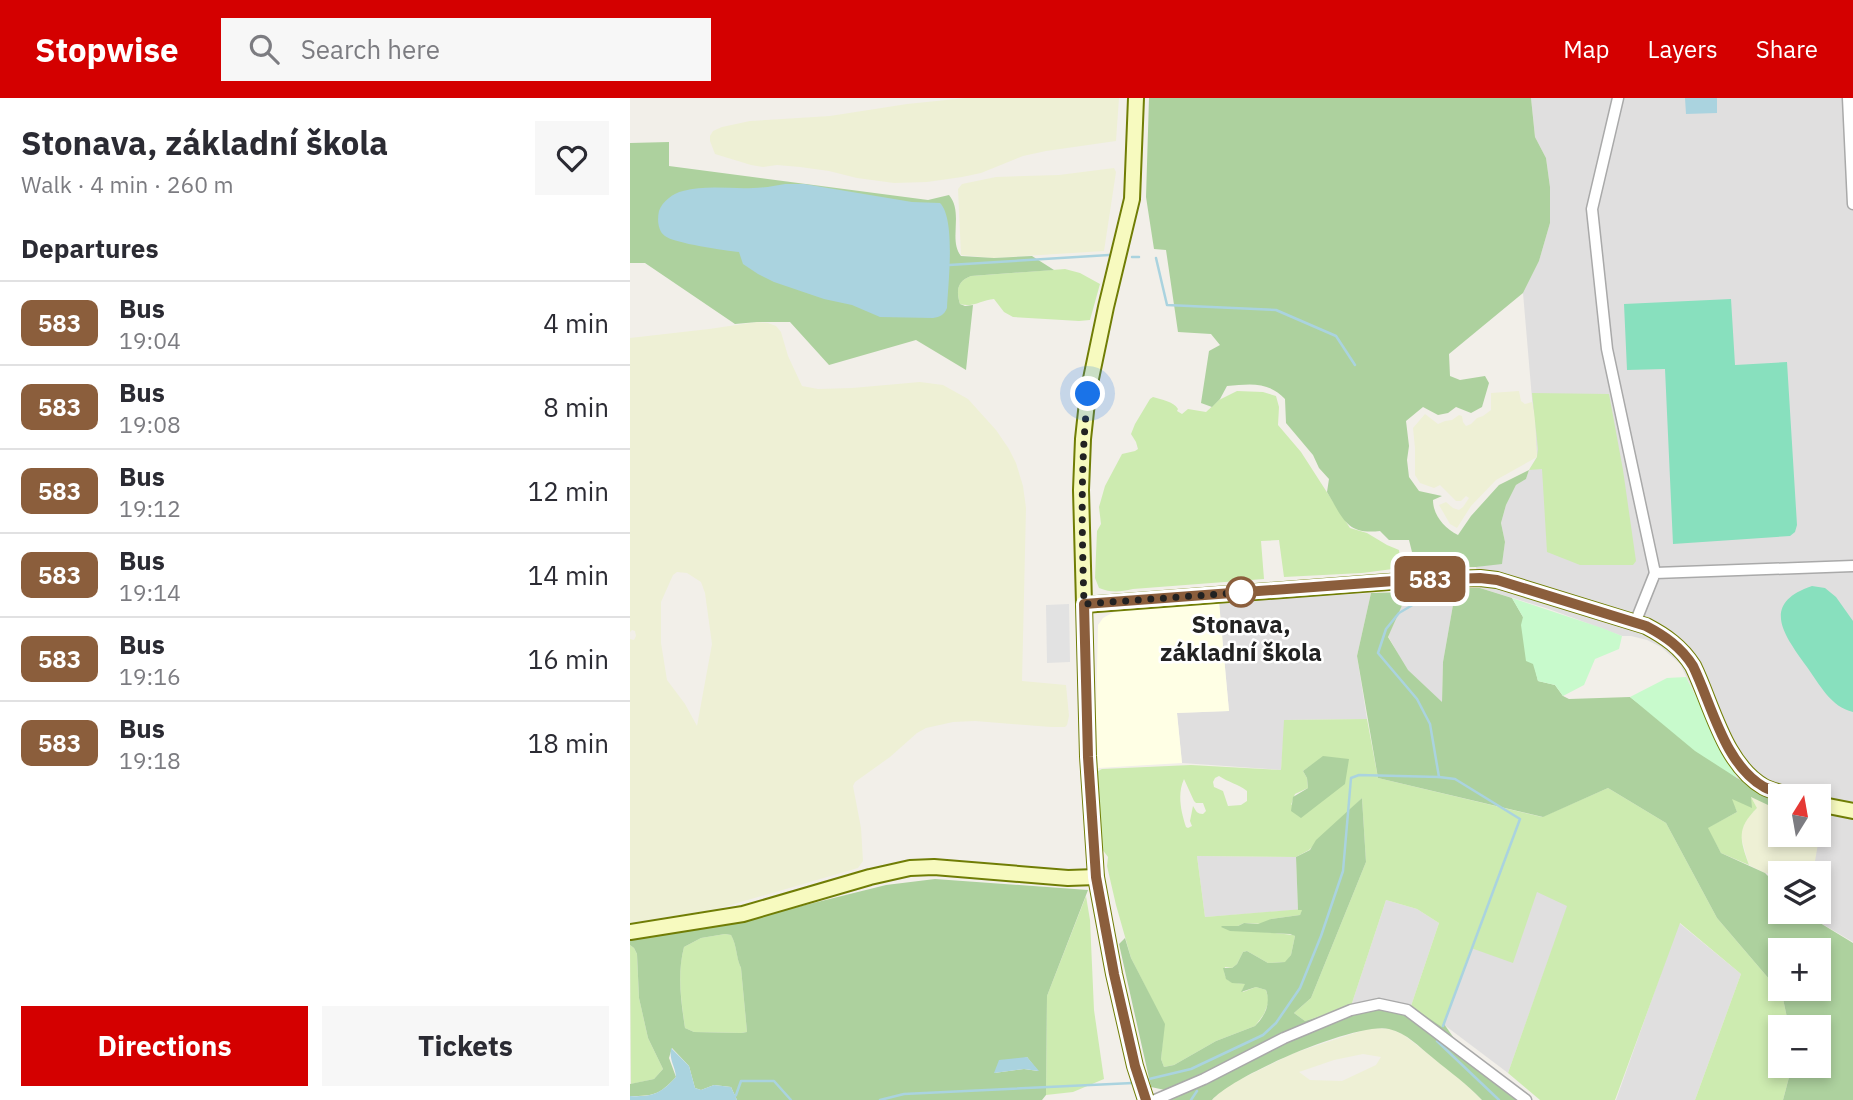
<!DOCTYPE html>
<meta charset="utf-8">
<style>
body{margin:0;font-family:"IBM Plex Sans",sans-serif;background:#f7f7f7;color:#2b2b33;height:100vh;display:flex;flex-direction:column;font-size:26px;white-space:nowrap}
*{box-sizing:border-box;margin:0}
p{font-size:23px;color:#7c7c81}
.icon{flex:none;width:38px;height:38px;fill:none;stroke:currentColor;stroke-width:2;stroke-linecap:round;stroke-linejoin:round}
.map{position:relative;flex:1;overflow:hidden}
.sheet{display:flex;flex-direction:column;background:#fff;width:630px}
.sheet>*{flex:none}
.badge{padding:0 14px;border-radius:10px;font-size:24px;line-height:46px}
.needle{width:46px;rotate:11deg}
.controls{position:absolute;left:1138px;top:686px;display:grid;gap:14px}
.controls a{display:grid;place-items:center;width:63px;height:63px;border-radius:0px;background:#fff;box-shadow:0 4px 10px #0003;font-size:35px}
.you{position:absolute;width:35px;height:35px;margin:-18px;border:5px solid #fff;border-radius:50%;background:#1a73e8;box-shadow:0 0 0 10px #1a73e833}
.map>.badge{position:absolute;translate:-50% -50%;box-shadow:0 0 0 4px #fff}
h2{padding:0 21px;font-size:26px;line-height:63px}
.round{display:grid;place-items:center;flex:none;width:74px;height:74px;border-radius:0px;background:#f7f7f7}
.head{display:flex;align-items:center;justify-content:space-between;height:119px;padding:0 21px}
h1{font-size:33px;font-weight:700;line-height:52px}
.action{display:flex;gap:14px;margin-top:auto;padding:14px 21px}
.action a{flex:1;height:80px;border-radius:0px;background:#d40000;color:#fff;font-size:28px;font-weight:700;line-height:80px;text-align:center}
.action a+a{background:#f7f7f7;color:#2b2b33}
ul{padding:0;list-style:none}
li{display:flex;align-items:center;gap:21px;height:84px;padding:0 21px;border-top:2px solid #e1e1e2}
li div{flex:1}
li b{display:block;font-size:26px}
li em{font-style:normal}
li .badge{min-width:77px;font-weight:700;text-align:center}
header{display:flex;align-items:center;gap:42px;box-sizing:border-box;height:98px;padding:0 35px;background:#d40000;color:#fff}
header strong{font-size:33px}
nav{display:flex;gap:38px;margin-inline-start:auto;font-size:24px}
.search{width:490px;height:63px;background:#f7f7f7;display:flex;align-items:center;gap:18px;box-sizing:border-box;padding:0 24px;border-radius:0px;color:#7c7c81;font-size:26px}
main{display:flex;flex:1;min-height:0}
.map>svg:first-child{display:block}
.residential{fill:#e0dfdf}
.education{fill:#ffffe5}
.farmland{fill:#eef0d5;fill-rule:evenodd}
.grass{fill:#cdebb0;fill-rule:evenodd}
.forest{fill:#add19e;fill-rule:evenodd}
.park{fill:#c8facc}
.pitch{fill:#88e0be}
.parking{fill:#e2e2e2}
.water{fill:#aad3df}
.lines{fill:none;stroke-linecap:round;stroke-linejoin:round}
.stream{stroke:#aad3df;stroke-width:2.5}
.street-casing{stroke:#a9a9a9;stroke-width:13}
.secondary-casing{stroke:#707d05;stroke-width:18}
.street{stroke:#fff;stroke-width:10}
.secondary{stroke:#f7fabf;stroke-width:14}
.line-casing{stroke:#fff;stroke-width:16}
.line{stroke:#8b5e3c;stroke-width:10}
.walk{stroke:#222;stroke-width:7;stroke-dasharray:0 12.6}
.stop-dot{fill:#fff;stroke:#8b5e3c;stroke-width:3.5}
.labels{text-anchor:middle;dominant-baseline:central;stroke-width:5;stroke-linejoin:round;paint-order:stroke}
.stop-label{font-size:24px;font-weight:bold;fill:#222;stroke:#fff}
</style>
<header>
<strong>Stopwise</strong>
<div class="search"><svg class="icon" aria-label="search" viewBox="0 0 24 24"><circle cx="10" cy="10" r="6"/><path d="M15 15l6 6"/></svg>Search here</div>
<nav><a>Map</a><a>Layers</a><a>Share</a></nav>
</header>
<main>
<section class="sheet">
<div class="head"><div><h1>Stonava, základní škola</h1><p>Walk · 4 min · 260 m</p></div><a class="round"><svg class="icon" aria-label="heart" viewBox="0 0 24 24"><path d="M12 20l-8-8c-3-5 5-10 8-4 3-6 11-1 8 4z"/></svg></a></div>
<h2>Departures</h2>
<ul>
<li><span class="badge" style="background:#8b5e3c;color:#fff">583</span><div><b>Bus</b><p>19:04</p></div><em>4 min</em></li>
<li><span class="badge" style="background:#8b5e3c;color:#fff">583</span><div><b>Bus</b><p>19:08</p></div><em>8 min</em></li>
<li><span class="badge" style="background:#8b5e3c;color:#fff">583</span><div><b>Bus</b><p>19:12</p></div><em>12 min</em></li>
<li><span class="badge" style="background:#8b5e3c;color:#fff">583</span><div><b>Bus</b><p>19:14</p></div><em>14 min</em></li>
<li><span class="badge" style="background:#8b5e3c;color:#fff">583</span><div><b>Bus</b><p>19:16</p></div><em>16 min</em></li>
<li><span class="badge" style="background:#8b5e3c;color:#fff">583</span><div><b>Bus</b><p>19:18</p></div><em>18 min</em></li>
</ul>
<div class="action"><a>Directions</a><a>Tickets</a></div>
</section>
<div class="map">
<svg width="1223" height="1002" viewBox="0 0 1223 1002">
<rect width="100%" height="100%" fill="#f2efe9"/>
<g class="residential">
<polygon points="901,0 1223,0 1223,844 1172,814 1188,814 1188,775 1174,775 1188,737 1188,698 1150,698 1150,710 1107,680 1050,566 1031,549 1017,542 1001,538 992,538 919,511 850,490 846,469 872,465 875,444 871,425 876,407 886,387 896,381 899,372 907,359 893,195 909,163 920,125 920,89 916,60 905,39"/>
<polygon points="808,490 823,507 813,564 812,605 777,572 758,538 778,494"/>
<polygon points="741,495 727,558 737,621 655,622 651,672 552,665 547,615 599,613 589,504"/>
<polygon points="567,758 666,759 668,812 575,819"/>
<polygon points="907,793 938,807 878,975 813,926 841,850"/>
<polygon points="756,802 787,811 809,825 781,908 748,900 721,908"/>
<polygon points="1049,825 1111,876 1065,1002 986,1002"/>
</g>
<polygon class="education" points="589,504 599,613 547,615 552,665 468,670 466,617 468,527 473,520 484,514 498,510"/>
<g class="farmland">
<polygon points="336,0 489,0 486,43 416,53 393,58 351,75 332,79 297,84 264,85 227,80 199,73 170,69 147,67 133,69 121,67 85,56 80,43 80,38 83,33 92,29 120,23 200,18 277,6"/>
<polygon points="484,70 486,74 474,153 363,160 331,157 328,91 332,86 366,79 429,77"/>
<path d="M127 224 138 225 146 228 151 234 158 258 172 288 188 291 222 290 290 284 313 287 338 301 366 332 379 351 386 365 393 388 396 410 392 583 436 587 439 618 437 627 435 629H421L345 623 323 624 296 630 287 635 260 659 225 684 223 688 231 730 233 763 228 770 87 811 0 825V541L4 542 6 538 5 533 2 532 0 534V240L79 231ZM47 474 57 475 71 484 75 495 82 546 67 628 55 606 37 582 31 545V504L43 477Z"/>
<polygon points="889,293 891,303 895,306 902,304 905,318 907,359 866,382 841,408 827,430 820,426 809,407 816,404 823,410 829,412 833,409 839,400 836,398 831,403 826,403 810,387 804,390 790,385 785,377 785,350 783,330 795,316 808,326 815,323 822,322 829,317 832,318 833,324 836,328 841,326 847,320 853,318 861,312 861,295"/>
<polygon points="1121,699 1150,711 1150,737 1188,737 1188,716 1193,716 1183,775 1150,775 1150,777 1135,775 1119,767 1110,735 1117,720 1127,710"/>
<path d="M740 930 761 931 774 937 829 980 852 1002H582L595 989 607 983 664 955ZM733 956 751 959 746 967 712 983 680 982 669 974 704 962Z"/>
</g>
<g class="grass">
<path d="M435 171 450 175 470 186 460 222 449 223 383 219 374 214 364 201C352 202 342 210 330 206 326 193 327 183 341 178Z"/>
<path d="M607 293 633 294 646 298 649 309 648 327 671 354 720 430 737 435 757 447 769 452 771 469 763 471 732 475 654 479 649 442 631 443 634 481 503 491C490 494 481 495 469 490L465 480 467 433 471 426 469 409 475 388 492 356 505 353 508 351 506 344 501 336 505 326 520 301 523 299C532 302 543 303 548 311L547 313 552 316 558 311 576 314 589 302Z"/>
<polygon points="902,295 979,296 993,372 1006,463 1003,467 950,467 917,454 912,371 899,372 907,359 908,351"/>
<path d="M737 621 748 680 912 719 978 690 1036 725 1087 820 1152 896 1159 929H1150V968H1162L1153 1002H1065L1111 876 1050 825 985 1002H910L878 975 937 808 907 794 883 865 841 850 812 930 781 908 809 825 787 811 756 802 721 908 675 923 664 915 681 900 736 764 732 700 679 752 666 759 567 758 575 819 673 811 670 817 641 821 634 826 614 825 608 828H592L625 833 663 837 665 838 661 857 656 864 638 865 617 853 613 854 607 866 602 870 595 869C592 885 604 885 616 886L612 892 613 894 626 889 636 892 639 903 634 916 625 928 586 943 544 967 534 969 531 961 534 926 501 860 486 807 477 768 478 759 472 751 467 686 468 673 472 671 561 667 651 672 654 622ZM693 659 718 662 661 707 665 696 678 690 677 680 673 673ZM589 678C598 684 608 686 617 693V703L611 707 598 708 593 693 584 689 583 684 585 680ZM554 681 564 703 566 705H573L576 713 573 716C567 716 566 713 563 708L560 723 562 728 558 730 556 729C551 714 547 696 554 681Z"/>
<path d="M1121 699 1127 710C1106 731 1110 741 1119 767L1091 755 1077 730 1107 714 1101 701Z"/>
<polygon points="456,798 460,822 464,912 474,981 443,994 416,997 417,898"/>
<path d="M95 836 101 837C107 847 106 859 111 870L117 934 111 935 64 934 55 930C51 902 47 875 54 849L71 840Z"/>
<polygon points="0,847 4,850 7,856 9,900 18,940 33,971 24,981 1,986"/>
</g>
<g class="forest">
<path d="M519 0H901L905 39 916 60 920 89V125L909 163 893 195 819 256 820 278 830 282 855 278 859 285 852 309 841 315 826 309 818 315 808 317 793 309 776 323 779 348 777 362 779 379 789 393 812 398 803 402C803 417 814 430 828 437L841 418 869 387 899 372 896 381 886 387 876 407 871 425 875 444 872 466 846 469 786 470 779 442H759L750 433C716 437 713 420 697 394L699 381 689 370 683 357 656 325 655 301C638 283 620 286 597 288L590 301 582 309 571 305 579 253 590 247 581 236 548 234 536 152 524 151 516 99Z"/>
<path d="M39 44V68L298 102 319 97C334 115 318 142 331 158L364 160 402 158 424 172 341 178C327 183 326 193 330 206L335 208 343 207 336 272 286 242 199 267 160 224H127L105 226 15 165H0V45Z"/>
<path d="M808 490H850L882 500 893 519 908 583 925 587 933 598 939 601 1000 599 1107 680 1149 703 1138 707 1121 699 1122 710 1102 701 1107 714 1078 730 1091 755 1135 775 1150 790V814H1172L1223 845V1002H1153L1162 968H1188V929H1159L1152 896 1087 820 1036 725 978 690 913 719 748 680 727 558 741 495 778 494 758 539 778 572 812 604 813 564 823 507ZM1150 852H1188V891H1150Z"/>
<polygon points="693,658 719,661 715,686 671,720 661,713 663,699 678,690 677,680 673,673"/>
<path d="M732 700 736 764 681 900 664 915 675 923 748 900 781 908 812 929 814 926 845 970 879 984 897 1002H852C836 985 821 975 803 960 789 949 777 935 759 931 726 924 604 977 582 1002H536L535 992 521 989 489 846 495 840 501 860 535 926 531 961 534 969 544 967 586 943 625 928C635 918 641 906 636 892L626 889 611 894 615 886 602 885 596 881 593 870H602L607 866 613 854 617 853 638 865 655 864 661 857 665 838 660 836 600 833 591 829 592 828H608L614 825 628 826 641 821 670 817 672 812H668L666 759 680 752 686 742Z"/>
<path d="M305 781 458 792 417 898 416 997 412 1002H107L101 989 84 987 71 992 65 990 59 968 42 950 39 960 46 979C29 997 24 998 0 998V986L24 981 33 971 18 940 9 900 7 856 4 850 0 847V841L103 825 256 787ZM95 836 101 837C107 847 106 860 111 870L117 934 111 935 64 934 55 930C51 903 47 876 54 849L71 840ZM397 959 408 973 394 971 364 975Z"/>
</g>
<g class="park">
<polygon points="882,500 972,530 992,538 989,551 965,561 954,587 933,598 925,587 908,583 903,566 896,563 891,527 893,519"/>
<polygon points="1056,579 1107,680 1065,653 1000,599 1037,580"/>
</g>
<g class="pitch">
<polygon points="1101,201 1105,267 1157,264 1167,427 1165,434 1160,438 1043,446 1035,271 997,272 994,206"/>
<path d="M1182 488 1195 490 1206 499 1223 523V614C1201 609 1190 587 1177 569 1155 538 1129 506 1182 488Z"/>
</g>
<polygon class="parking" points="439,506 440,564 417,565 416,507"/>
<g class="water">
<polygon points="1055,0 1087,0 1087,15 1056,16"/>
<path d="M155 86H174L282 104 310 105C326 121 318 187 317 210 314 217 310 219 303 220L250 219 222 207 194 201 144 184 128 176 113 166 109 154C97 153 43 145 35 138 28 133 27 122 29 113 32 104 43 95 53 93 75 87 100 91 123 90 133 90 144 88 155 86Z"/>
<path d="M41 950 59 968 65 990 71 992 84 987 101 989 107 1002H0V998C23 999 30 996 46 979 45 967 39 963 41 950Z"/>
<polygon points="397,959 409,973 394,971 364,975 369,962"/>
</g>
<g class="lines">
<g class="stream">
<polyline points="502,159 509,159"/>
<polyline points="526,160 537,207 646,212 706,238 725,267"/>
<polyline points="319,167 479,157"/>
<polyline points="809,679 825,681 890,721 813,928"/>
<polyline points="807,943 869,1002"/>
<polyline points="519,981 561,971 633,937 646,925 670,890 691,838 713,773 721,680 729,677 809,679 800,626 787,601 748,555 756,531 769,515 791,502 830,499"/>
<polyline points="101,1002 106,997 111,983 144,983 161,1002"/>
<polyline points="250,1002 274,996 503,985"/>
<polyline points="561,1002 567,993"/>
</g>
<defs>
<g id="street">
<polyline points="988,0 962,111 977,251 1025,475"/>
<polyline points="1218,0 1223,106"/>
<polyline points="1005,525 1025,475 1223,468"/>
<polyline points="525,1002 574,981 654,940 721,912 749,906 777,912 896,1002"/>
</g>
<g id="secondary">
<polyline points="506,0 502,101 476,209 458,295 453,341 451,392 458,658 466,779 484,876 505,968 516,1002"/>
<path d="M454 507 785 482 850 480 867 482 1016 528C1035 538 1051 549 1063 568 1082 607 1094 666 1134 689 1142 693 1152 695 1160 698"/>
<polyline points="1188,706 1223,713"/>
<polyline points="0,834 113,816 240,779 280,770 304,769 438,780 466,779"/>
</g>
</defs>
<use href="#street" class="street-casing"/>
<use href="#secondary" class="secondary-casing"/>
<use href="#street" class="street"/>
<use href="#secondary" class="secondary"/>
</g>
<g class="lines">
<defs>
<path id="line" d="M516 1002 505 968 484 876 466 779 458 659 454 506 764 483 850 480 867 482 1016 528C1035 538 1051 549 1063 568 1082 607 1094 666 1134 689 1142 693 1152 695 1160 698"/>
</defs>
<use href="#line" class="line-casing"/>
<use href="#line" class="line"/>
<path class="walk" d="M458 296C450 366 452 436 454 506L618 494H611"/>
</g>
<circle class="stop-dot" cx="611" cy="494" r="14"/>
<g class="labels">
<g class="stop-label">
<text x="611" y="526">Stonava,<tspan x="611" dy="28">základní škola</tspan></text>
</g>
</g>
</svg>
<div class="controls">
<a><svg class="needle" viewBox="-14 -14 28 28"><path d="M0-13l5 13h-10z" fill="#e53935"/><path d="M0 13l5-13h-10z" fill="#7c7c81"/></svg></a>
<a><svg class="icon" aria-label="layers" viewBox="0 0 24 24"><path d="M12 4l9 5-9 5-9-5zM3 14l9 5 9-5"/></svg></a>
<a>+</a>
<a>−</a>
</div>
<div class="you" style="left:458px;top:296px"></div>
<b class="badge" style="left:800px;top:481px;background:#8b5e3c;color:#fff">583</b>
</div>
</main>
